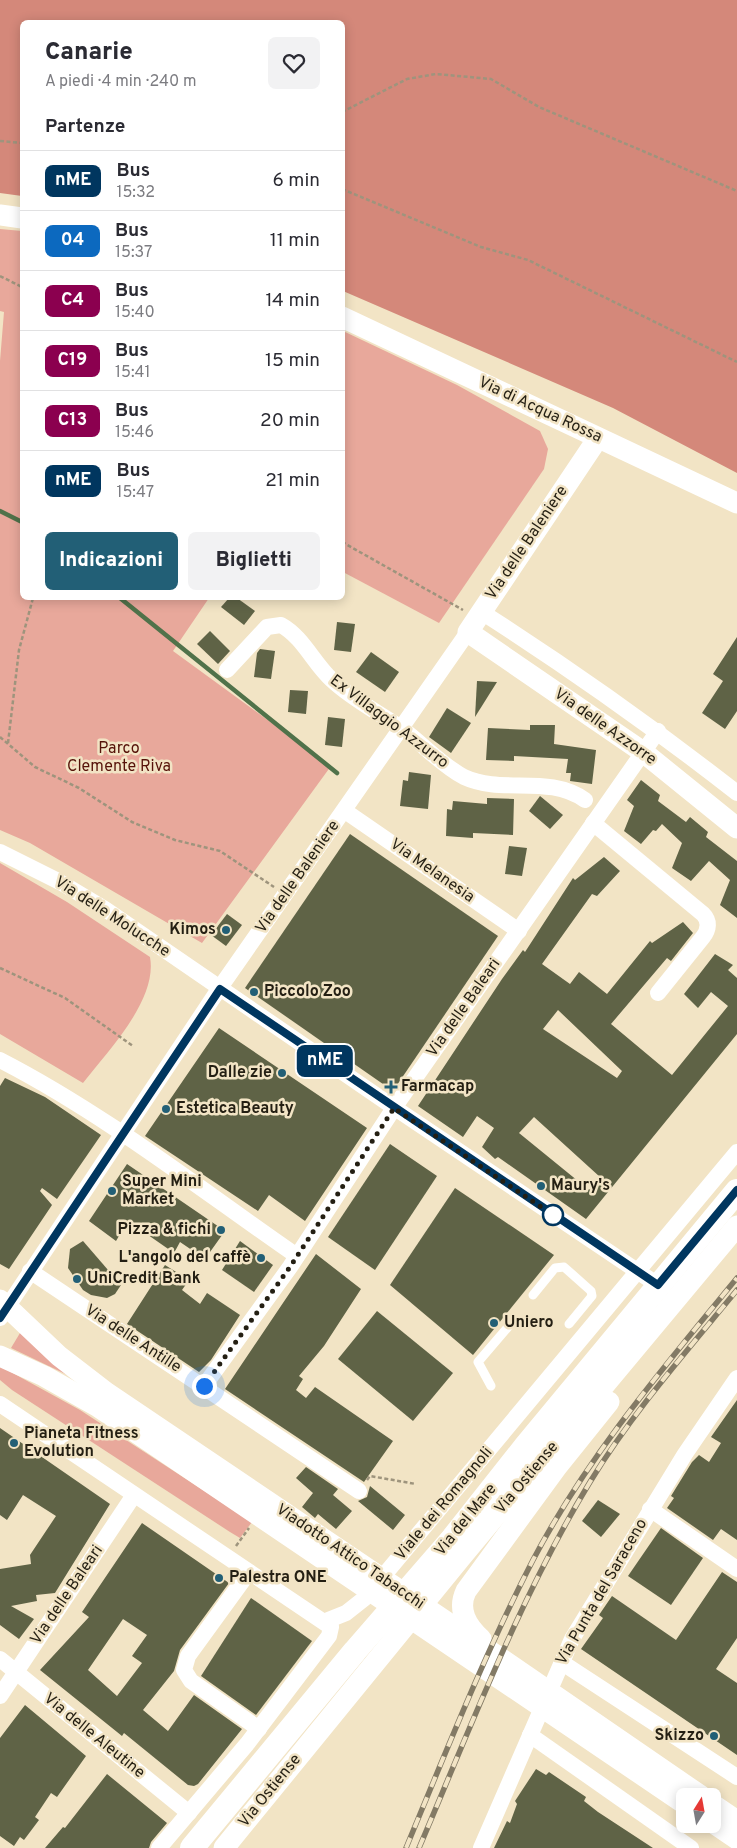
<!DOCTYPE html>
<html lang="it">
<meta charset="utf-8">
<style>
body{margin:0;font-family:Overpass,sans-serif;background:#f2f2f3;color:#2b2b33;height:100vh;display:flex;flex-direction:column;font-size:19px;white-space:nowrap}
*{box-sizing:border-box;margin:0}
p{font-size:16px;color:#7c7c81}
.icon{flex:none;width:28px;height:28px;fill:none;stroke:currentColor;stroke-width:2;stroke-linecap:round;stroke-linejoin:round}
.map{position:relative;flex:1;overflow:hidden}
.side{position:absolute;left:20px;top:20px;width:325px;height:580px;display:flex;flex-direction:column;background:#fff;border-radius:8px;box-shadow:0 2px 12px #0003}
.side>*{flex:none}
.badge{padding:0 10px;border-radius:8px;font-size:18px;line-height:32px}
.needle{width:32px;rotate:11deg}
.buttons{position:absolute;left:676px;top:1788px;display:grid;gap:10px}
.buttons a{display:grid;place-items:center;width:45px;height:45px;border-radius:8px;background:#fff;box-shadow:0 2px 12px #0003;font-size:25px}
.you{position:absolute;width:25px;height:25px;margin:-12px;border:4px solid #fff;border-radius:50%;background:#1a73e8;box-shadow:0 0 0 8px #1a73e833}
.map>.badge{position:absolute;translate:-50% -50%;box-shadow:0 0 0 2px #fff}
h2{padding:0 25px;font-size:19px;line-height:45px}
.round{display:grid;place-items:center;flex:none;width:52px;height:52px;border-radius:8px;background:#f2f2f3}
.headline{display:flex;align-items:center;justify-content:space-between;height:85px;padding:0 25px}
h1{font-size:24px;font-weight:800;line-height:38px}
.cta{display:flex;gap:10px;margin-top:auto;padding:10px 25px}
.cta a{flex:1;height:58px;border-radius:8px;background:#225f76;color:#fff;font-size:20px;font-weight:800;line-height:58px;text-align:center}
.cta a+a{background:#f2f2f3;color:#2b2b33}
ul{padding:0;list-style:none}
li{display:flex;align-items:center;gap:15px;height:60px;padding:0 25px;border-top:1px solid #e1e1e2}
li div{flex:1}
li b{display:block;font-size:19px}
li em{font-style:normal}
li .badge{min-width:55px;font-weight:700;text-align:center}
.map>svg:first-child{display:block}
.green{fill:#e8a89b}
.forest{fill:#d4887a}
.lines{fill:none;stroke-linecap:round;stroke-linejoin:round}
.stream{stroke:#50724a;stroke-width:4.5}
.building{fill:#5f6346;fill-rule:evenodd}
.path{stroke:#9e947d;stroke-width:2.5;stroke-dasharray:4 2.5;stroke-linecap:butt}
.service{stroke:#fff;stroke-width:9}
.minor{stroke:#fff;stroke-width:16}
.tertiary{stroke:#fff;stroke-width:21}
.secondary{stroke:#fff;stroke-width:24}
.rail-casing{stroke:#837a65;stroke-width:5.5}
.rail{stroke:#f2e4c5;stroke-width:4;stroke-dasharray:11;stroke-linecap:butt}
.line-casing{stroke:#fff;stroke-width:11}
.line{stroke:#00365f;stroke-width:8}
.walk{stroke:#241f13;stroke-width:5;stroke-dasharray:0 9}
.poi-dot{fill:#225f76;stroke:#f2e4c5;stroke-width:2}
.stop-dot{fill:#fff;stroke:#00365f;stroke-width:2.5}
.labels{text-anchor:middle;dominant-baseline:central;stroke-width:5;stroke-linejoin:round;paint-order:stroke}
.street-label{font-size:16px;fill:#241f13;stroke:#f2e4c5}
.park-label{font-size:16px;fill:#561209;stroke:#f2e4c5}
.poi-label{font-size:16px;font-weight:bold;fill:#241f13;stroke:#f2e4c5;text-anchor:start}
</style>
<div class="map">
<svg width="737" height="1848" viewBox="0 0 737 1848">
<rect width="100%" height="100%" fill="#f2e4c5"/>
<g class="green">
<polygon points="0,229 22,231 22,598 209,598 173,651 331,766 202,943 30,843 0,830 0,361 4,312 0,311"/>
<polygon points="343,331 457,385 540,431 548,449 544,469 439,623 343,572"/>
<path d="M0 863 67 902 150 957C158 1000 107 1052 83 1083L0 1034Z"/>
<polygon points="23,1328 80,1381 11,1348"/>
<polygon points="0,1366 80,1410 252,1522 240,1538 230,1532 12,1390 0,1380"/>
</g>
<polygon class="forest" points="0,0 737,0 737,473 613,408 343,291 342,22 22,22 22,196 0,193"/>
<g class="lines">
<g class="stream">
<polyline points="0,511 22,522"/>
<polyline points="120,598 337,773"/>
</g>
</g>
<g class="building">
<polygon points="229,598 237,598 255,611 244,625 221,607"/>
<polygon points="337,622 355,624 351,652 334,650"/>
<polygon points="210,631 230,651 218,664 197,644"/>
<polygon points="737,637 737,711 725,729 702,713 723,681 713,674"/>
<polygon points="260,649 275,651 271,679 254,677 257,653"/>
<polygon points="371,652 399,672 385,692 356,672"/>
<polygon points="477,681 497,682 475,717"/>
<polygon points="290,690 308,691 306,714 288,712"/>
<polygon points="447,708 471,723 451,753 429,737"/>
<polygon points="328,717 345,719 342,747 325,745"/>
<polygon points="530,725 555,725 554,744 596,750 592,784 570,781 571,773 566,773 568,759 514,756 514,761 486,760 488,728 530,730"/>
<polygon points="409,772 431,775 428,809 400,806 403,780 408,781"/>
<polygon points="641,780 660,795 658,801 686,822 690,817 708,832 706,837 737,861 737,918 720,905 730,880 709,861 691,881 672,868 682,843 662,824 656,831 653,830 641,844 624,831 634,806 627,800"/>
<polygon points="540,796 563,815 550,829 529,811"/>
<polygon points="487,798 514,799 513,835 473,833 473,838 446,836 447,809 452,810 453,801 487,804"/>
<polygon points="350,834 498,936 393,1091 245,988"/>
<polygon points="509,846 527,848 522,876 505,874"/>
<path d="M604 857 620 871 597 896 592 894 542 964 570 984 579 972 607 994 650 941 652 943 683 922 693 933 671 961 667 958 611 1024 672 1075 728 1006 711 992 698 1008 684 994 715 954 733 965 728 970 737 978V1034L586 1219 498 1157 495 1159 482 1147 494 1128 477 1116 463 1137 418 1106 502 979 523 950 525 952 573 878 575 880ZM558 1010 622 1071 617 1078 543 1029ZM534 1117 600 1177 589 1190 519 1133Z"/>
<polygon points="227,914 242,925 226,946 211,935"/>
<polygon points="219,1028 367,1128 305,1221 269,1195 258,1211 145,1136"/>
<polygon points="5,1078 45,1097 101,1135 57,1199 42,1188 40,1191 52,1205 9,1269 0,1264 0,1086"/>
<polygon points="390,1144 437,1176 375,1270 328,1237"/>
<polygon points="127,1164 225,1231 205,1259 180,1242 174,1253 128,1221 116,1241 89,1221"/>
<polygon points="455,1188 554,1255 473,1355 390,1285"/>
<polygon points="83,1241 121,1285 115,1294 107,1298 91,1295 83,1290 68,1268 70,1249"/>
<polygon points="240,1241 273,1265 254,1292 222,1270"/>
<polygon points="316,1254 361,1289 324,1346 299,1376 303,1379 296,1390 306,1398 315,1387 393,1441 364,1482 225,1389"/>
<polygon points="165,1265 189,1280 182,1290 200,1304 207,1293 240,1315 211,1360 199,1372 127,1324"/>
<polygon points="377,1311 453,1373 413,1421 338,1359"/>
<polygon points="737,1400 737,1540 721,1529 713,1540 667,1508 674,1498 671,1496 692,1462 699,1455 709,1462 721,1443 711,1437"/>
<polygon points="0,1428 110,1504 55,1593 36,1595 37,1601 11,1606 34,1619 19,1639 0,1625 0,1569 31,1564 30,1555 56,1516 23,1495 7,1520 0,1515"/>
<polygon points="306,1467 338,1489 333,1495 352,1511 336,1529 318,1514 315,1518 302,1507 313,1493 296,1478"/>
<polygon points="370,1486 405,1515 393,1530 358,1501 367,1497"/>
<polygon points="598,1500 620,1514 601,1537 582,1521"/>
<path d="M142 1523 229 1583 180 1650 174 1671 143 1710 168 1731 194 1695 242 1729 198 1784 194 1786 188 1785 124 1733 122 1736 40 1670 89 1617 82 1612ZM123 1619 147 1635 132 1656 142 1663 117 1696 88 1670Z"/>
<polygon points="661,1528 703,1558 671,1605 628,1576"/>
<polygon points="722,1572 737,1582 737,1638 716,1669 737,1683 737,1755 581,1649 603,1618 599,1615 612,1596 676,1640"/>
<polygon points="251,1598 312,1641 256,1715 201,1676"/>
<polygon points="25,1705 86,1756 57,1797 51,1793 35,1817 39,1820 24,1840 20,1837 14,1846 0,1836 0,1738"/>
<polygon points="536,1769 546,1775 549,1772 586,1797 584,1801 598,1812 653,1848 494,1848 507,1821 510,1823 517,1804 515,1801"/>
<polygon points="107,1774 167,1823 151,1842 149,1848 45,1848 63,1827 65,1828"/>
</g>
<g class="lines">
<g class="path">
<polyline points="342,112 407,79 436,74 491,79 539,107 737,191"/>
<polyline points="0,141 22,143"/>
<polyline points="342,189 481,247 528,260 737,362"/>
<polyline points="0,276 22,287"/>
<polyline points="342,542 463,610"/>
<polyline points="0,737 35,767 79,788 132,822 175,840 220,851 274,887"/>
<polyline points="8,743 19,650 33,598"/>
<polyline points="0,968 65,998 133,1046"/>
<polyline points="367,1480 370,1476 416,1484"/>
<polyline points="236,1546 249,1528"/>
</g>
<g class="service">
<polyline points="533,1295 555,1268 564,1267 591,1291 592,1296 569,1324"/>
<polyline points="491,1386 478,1362 514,1320"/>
</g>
<g class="minor">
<path d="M480 611C569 668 654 728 737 793"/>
<path d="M227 670 267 627 281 625C303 637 314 664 332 680 352 699 378 712 401 728 422 743 441 765 464 777 503 795 548 774 585 800"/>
<polyline points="345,811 519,931"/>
<path d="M593 823 703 914C710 921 709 929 703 937L658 993"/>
<polyline points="0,852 60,882 105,909 386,1102 658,1285"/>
<path d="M0 1060C105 1114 200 1189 297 1256"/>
<polyline points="30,1271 359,1491"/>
<polyline points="0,1318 219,989 468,632"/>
<polyline points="204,1386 290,1267 394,1108 658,731"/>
<polyline points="0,1404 331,1627 329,1636 247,1744 159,1848"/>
<polyline points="650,1509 737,1569"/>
<polyline points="249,1572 188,1656 184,1670 191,1681 259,1729"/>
<polyline points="326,1621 346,1613 365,1598 737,1152"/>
<polyline points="0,1659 189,1813"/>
<polyline points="561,1662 737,1777"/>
<polyline points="0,1696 134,1495"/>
<polyline points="530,1735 691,1848"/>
<polyline points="481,1848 572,1639 685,1454 737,1378"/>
</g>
<g class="tertiary">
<polyline points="0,215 22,218"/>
<polyline points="342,317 737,503"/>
<polyline points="598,438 468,632 643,752 737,828"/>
<polyline points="0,1300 59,1356 107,1393 503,1660 701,1796"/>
<polyline points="0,1356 44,1376 97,1406 685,1804"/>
<path d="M481 1639C467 1626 457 1610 466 1591L556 1468 609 1402"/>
<polyline points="712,1804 737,1821"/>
<polyline points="712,1822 737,1839"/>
<polyline points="224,1848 462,1556 737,1226"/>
</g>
<polyline class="secondary" points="192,1848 355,1651 453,1538 525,1447 737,1191"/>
<defs>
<g id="rail">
<path d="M406 1848C446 1752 485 1653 533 1560 587 1457 663 1368 737 1278"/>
<path d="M419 1848C472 1724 520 1597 590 1482 632 1413 686 1352 737 1290"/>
</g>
</defs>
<use href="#rail" class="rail-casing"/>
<use href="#rail" class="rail"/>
</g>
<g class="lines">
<defs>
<polyline id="line" points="0,1318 220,989 658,1285 737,1190"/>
</defs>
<use href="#line" class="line-casing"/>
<use href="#line" class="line"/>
<polyline class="walk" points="204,1386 290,1267 394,1108 553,1215"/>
</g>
<g class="poi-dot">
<circle cx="226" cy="930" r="5"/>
<circle cx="254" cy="992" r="5"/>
<circle cx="282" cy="1073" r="5"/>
<path d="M388.5 1079.5h5v5h5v5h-5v5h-5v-5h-5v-5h5z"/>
<circle cx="166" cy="1109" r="5"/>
<circle cx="541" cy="1186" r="5"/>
<circle cx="112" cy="1191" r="5"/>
<circle cx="221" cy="1230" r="5"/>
<circle cx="261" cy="1258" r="5"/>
<circle cx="77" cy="1279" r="5"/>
<circle cx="494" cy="1323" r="5"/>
<circle cx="14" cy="1443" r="5"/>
<circle cx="219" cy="1578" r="5"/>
<circle cx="714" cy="1736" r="5"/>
</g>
<circle class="stop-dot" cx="553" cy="1215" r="10"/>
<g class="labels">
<g class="street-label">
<text transform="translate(540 410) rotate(25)">Via di Acqua Rossa</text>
<text transform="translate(527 543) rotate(-56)">Via delle Baleniere</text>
<text transform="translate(389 722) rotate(37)">Ex Villaggio Azzurro</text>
<text transform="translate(605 727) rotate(35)">Via delle Azzorre</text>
<text transform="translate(432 871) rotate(35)">Via Melanesia</text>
<text transform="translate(298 877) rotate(-55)">Via delle Baleniere</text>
<text transform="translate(112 917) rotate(33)">Via delle Molucche</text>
<text transform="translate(464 1008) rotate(-55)">Via delle Baleari</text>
<text transform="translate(133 1339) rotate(33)">Via delle Antille</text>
<text transform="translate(527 1478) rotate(-50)">Via Ostiense</text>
<text transform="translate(444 1504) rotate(-50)">Viale dei Romagnoli</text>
<text transform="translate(466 1520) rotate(-51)">Via del Mare</text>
<text transform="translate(350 1557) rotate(34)">Viadotto Attico Tabacchi</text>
<text transform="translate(602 1592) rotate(-60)">Via Punta del Saraceno</text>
<text transform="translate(67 1595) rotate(-56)">Via delle Baleari</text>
<text transform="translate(94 1736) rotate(39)">Via delle Aleutine</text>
<text transform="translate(270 1791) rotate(-51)">Via Ostiense</text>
</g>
<g class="park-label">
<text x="119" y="749">Parco<tspan x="119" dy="18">Clemente Riva</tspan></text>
</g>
<g class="poi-label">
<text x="216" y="930" text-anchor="end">Kimos</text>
<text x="264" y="992">Piccolo Zoo</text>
<text x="272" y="1073" text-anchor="end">Dalle zie</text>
<text x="401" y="1087">Farmacap</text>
<text x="176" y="1109">Estetica Beauty</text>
<text x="122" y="1182">Super Mini<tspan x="122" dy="18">Market</tspan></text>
<text x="551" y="1186">Maury's</text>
<text x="211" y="1230" text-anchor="end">Pizza &amp; fichi</text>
<text x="251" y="1258" text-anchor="end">L'angolo del caffè</text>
<text x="87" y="1279">UniCredit Bank</text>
<text x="504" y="1323">Uniero</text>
<text x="24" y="1434">Pianeta Fitness<tspan x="24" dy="18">Evolution</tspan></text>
<text x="229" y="1578">Palestra ONE</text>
<text x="704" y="1736" text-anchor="end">Skizzo</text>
</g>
</g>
</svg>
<div class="buttons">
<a><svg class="needle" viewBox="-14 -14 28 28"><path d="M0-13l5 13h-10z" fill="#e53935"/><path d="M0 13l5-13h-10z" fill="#7c7c81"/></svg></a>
</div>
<div class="you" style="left:204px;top:1386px"></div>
<b class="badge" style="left:325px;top:1061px;background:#00365f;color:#fff">nME</b>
<section class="side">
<div class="headline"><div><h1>Canarie</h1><p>A piedi · 4 min · 240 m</p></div><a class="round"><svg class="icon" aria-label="heart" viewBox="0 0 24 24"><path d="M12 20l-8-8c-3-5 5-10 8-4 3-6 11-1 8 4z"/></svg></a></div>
<h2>Partenze</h2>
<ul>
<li><span class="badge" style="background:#00365f;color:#fff">nME</span><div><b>Bus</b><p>15:32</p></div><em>6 min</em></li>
<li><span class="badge" style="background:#0c69bf;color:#fff">04</span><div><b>Bus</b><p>15:37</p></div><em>11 min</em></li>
<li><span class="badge" style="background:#8b004f;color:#fff">C4</span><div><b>Bus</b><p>15:40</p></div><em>14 min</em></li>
<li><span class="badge" style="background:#8b004f;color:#fff">C19</span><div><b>Bus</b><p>15:41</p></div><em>15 min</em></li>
<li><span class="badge" style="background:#8b004f;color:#fff">C13</span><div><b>Bus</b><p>15:46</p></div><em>20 min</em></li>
<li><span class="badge" style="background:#00365f;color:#fff">nME</span><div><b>Bus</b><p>15:47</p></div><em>21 min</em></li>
</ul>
<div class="cta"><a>Indicazioni</a><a>Biglietti</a></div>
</section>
</div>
